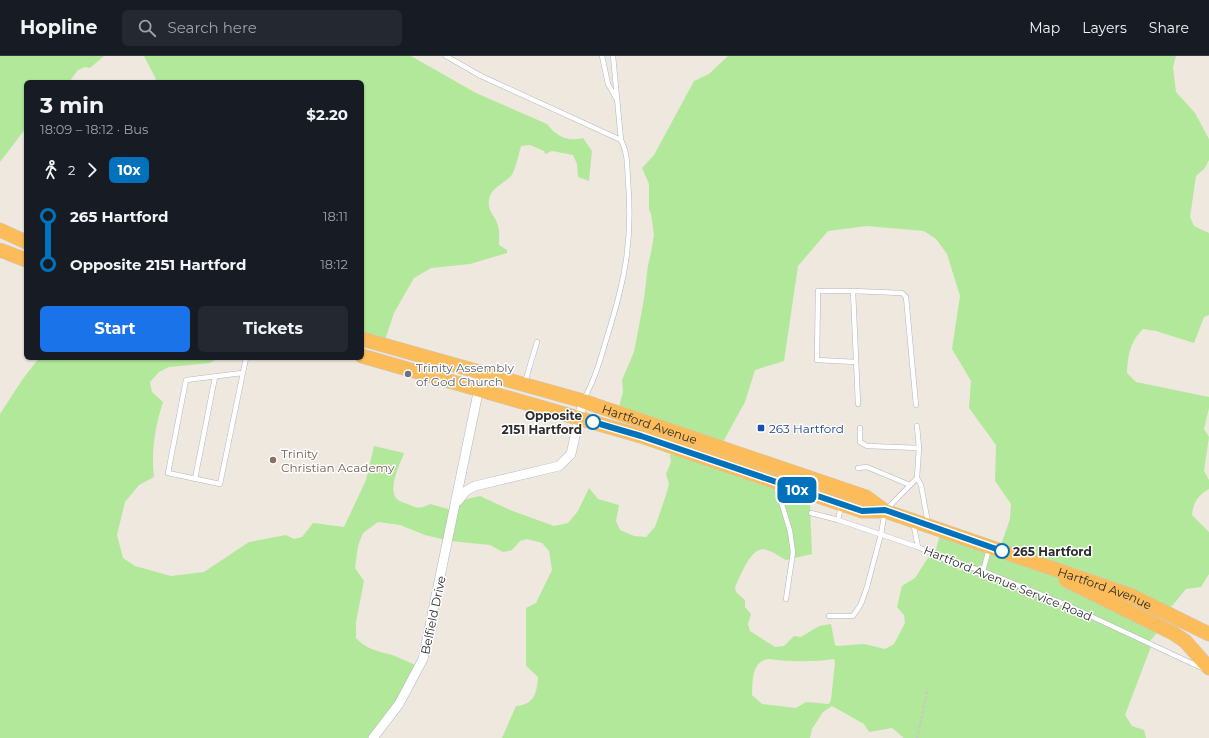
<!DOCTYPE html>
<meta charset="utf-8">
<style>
body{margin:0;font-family:Montserrat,sans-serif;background:#242831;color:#f1f3f6;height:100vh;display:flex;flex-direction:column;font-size:15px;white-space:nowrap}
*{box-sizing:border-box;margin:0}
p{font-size:13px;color:#9ea1a6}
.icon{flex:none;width:22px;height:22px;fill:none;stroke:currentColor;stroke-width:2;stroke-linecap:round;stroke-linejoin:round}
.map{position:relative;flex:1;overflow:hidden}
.side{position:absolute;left:24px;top:24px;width:340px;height:280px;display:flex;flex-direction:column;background:#171b24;border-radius:6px;box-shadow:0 1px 3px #0004}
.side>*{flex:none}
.badge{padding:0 8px;border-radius:6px;font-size:14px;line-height:26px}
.map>.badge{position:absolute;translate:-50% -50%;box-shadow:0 0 0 2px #fff}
.legs{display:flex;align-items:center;gap:6px;height:44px;padding:0 16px;font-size:13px}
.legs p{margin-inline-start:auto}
.headline{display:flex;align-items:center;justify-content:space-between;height:68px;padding:0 16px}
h1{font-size:22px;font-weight:700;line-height:30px}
.button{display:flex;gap:8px;margin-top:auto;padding:8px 16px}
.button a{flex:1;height:46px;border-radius:6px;background:#1a73e8;color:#fff;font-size:16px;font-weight:700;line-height:46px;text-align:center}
.button a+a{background:#242831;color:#f1f3f6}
ul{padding:0 16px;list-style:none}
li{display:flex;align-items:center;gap:14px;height:48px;font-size:15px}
li i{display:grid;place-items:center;width:6px;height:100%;margin:0 5px;background:currentColor}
li i::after{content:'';width:10px;height:10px;margin:-5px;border:3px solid;border-radius:50%;background:#171b24}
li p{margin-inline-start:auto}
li:first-child i{background:linear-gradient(#0000 50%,currentColor 0)}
li:last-child i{background:linear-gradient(currentColor 50%,#0000 0)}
header{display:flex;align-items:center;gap:24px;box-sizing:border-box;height:56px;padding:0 20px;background:#171b24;border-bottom:1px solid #363941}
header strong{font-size:19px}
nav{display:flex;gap:22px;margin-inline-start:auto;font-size:14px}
.search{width:280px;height:36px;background:#242831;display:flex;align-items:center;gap:10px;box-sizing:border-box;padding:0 14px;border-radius:6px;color:#9ea1a6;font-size:15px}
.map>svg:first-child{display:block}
.green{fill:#b2e899;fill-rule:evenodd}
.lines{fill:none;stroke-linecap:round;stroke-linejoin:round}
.service-casing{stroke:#b3b5c1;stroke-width:5.5}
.minor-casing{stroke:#b3b5c1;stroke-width:10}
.trunk-casing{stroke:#c8c8c8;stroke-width:15}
.path{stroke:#c8c8c8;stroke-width:2;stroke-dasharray:3 2;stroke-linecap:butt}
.service{stroke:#fff;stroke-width:4.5}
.minor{stroke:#fff;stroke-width:9}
.trunk{stroke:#fcbc5a;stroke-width:14}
.line-1-casing{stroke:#fff;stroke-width:9}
.line-1{stroke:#0072bc;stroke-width:6}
.worship-dot{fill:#6b7280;stroke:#fff;stroke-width:1.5}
.stop-1-dot{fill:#fff;stroke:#0072bc;stroke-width:2}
.transit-dot{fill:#1a4fb4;stroke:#fff;stroke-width:1.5}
.education-dot{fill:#8d6e63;stroke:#fff;stroke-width:1.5}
.labels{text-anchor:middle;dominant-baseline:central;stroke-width:3;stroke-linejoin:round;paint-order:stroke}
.worship-label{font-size:12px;fill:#5b616d;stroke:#fff;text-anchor:start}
.stop-label{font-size:12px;font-weight:bold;fill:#2d2d2d;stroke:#fff;text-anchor:end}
.street-label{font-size:12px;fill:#2d2d2d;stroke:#fff}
.transit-label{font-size:12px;fill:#164399;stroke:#fff;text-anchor:start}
.education-label{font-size:12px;fill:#785e54;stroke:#fff;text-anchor:start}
</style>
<header>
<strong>Hopline</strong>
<div class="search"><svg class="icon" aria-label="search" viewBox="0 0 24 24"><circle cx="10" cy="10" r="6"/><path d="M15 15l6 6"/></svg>Search here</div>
<nav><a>Map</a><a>Layers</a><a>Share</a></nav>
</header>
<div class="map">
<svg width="1209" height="682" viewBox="0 0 1209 682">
<rect width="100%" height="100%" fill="#efe8df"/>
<g class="green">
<polygon points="0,0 104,0 90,12 85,11 78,14 69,26 26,26 26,72 0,106"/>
<path d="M144 0H411L476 37 547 68C557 81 568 86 583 82L592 95 589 125 578 121 577 108 573 99 552 95 545 98 544 95 530 89 521 90C519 97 515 116 511 120 502 129 487 133 489 150 490 157 495 161 497 167 500 173 499 183 499 189L507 194V197L470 208 431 212 414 222 394 257 382 293 362 289V26H155L156 23Z"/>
<path d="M728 0H1176L1173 11 1176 36 1195 57 1209 83V104L1205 112 1196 120 1190 161 1194 170 1209 177V259L1204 261 1194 287 1156 275 1143 273C1130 286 1128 299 1127 317L1136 326 1209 341V352L1204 373 1209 381 1204 415 1209 424V433C1198 439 1193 447 1192 459L1209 476V518L1201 531 1186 533 1172 550 1167 552C1165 567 1159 575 1149 586L1152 588 1125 659 1132 670 1144 674 1146 682H904L892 672 869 676 864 668 832 650 823 656 812 673 810 682H502L516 650C534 649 537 637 538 621L526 610V552L536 547 552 514 549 495 542 487 527 483 520 485 512 494 503 496 490 489 450 485 425 479 400 469 378 466 363 477 358 490 355 512 364 525 356 566V582C368 595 380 595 395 600 403 603 411 607 419 611L371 682H0V358L22 324 39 302H219L210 307 169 311 159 316 150 326 152 336 163 346C155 371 151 395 154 421L139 429 125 446 117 479 123 502 135 510 171 520 204 516 249 486 286 479 294 483 302 481 313 467 344 471 366 424 374 390 404 397C400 409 388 431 396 442 399 446 406 447 410 449 418 453 423 452 430 448L452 454 463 444 480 440 510 454 554 470 568 467 578 455 589 432 598 443 619 449 616 465 620 474 634 480 646 481 655 471 666 439 669 428 666 418 671 406 670 400 675 386 674 383 619 365 620 347 623 336 622 324 634 296 644 243 648 209 651 197 654 179 651 158 649 154V128L642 112 654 99 694 25 709 18ZM867 170 924 175 936 183 947 198 960 240 952 293 971 325 969 352 996 389 995 425 1011 448 1010 463 1001 489 942 471 936 493 931 497 915 522 902 530 897 551 904 559 905 567 894 588 885 593 864 588 837 590 835 589 831 568 819 570 801 581 794 580 784 590 775 591 750 575 748 568 751 558 745 551V544L736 536 735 531C741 520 751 488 767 494 774 496 780 501 786 504L812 498 809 428 718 395 745 346 755 314 784 305 798 210 828 175ZM769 603C791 606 812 606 834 603L835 606 831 644 829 648 806 646 796 652 762 648 752 639C753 625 751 605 769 603Z"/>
</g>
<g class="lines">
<defs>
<g id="service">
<polyline points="446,0 481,20 621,84 613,0"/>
<polyline points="602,0 608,28 616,42"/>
<polyline points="853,235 818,235 817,304 856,306"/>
<polyline points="242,317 186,324 168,417 220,428 246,302"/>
<polyline points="525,326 537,286"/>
<path d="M584 343C595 323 601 302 607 281 625 224 633 184 628 125 627 110 628 97 621 84"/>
<polyline points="858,348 853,235 902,237 906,241 916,349"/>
<polyline points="917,370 919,392 917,422 921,429 928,467"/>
<polyline points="860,372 860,386 867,390 919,392"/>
<polyline points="858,412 867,411 910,429"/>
<polyline points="195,423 215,321"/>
<polyline points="776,429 790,475 793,496 786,543"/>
<polyline points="841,450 838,464 918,491"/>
<polyline points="811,457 838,464"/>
<polyline points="913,466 918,491 946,504 983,515 1069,550 1204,613"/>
<polyline points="983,515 989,493"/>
<polyline points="829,560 853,560 861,548 867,531 881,478 885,455 917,422"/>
</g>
<g id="minor">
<polyline points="458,445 466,435 475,430 559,410 571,398 583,345"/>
<polyline points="373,682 399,648 423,603 479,332"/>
</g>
<g id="trunk">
<polyline points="0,174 26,186"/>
<polyline points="0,194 26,204"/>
<path id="s1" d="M362 283 583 345 866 441 885 455 1130 539 1209 578"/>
<polyline points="362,300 641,380 862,455 885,455"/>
<polyline points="1066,524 1173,577 1185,585 1209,612"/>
</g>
</defs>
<use href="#service" class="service-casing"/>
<use href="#minor" class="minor-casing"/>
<use href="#trunk" class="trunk-casing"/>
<polyline class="path" points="917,682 928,632"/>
<use href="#service" class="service"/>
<use href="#minor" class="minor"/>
<use href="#trunk" class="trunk"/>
</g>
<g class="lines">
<defs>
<polyline id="line-1" points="593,366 641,380 862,455 885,454 1002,495"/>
</defs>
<use href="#line-1" class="line-1-casing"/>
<use href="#line-1" class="line-1"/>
</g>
<circle class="worship-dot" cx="408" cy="318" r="4"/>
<g class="stop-1-dot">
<circle cx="593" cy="366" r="7"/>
<circle cx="1002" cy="495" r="7"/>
</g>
<rect class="transit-dot" x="757" y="368" width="8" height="8" rx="2"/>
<circle class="education-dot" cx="273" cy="404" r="4"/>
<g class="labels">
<g class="worship-label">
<text x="416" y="311">Trinity Assembly<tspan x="416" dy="14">of God Church</tspan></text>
</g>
<g class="stop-label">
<text x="582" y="359">Opposite<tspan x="582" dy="14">2151 Hartford</tspan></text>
<text x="1013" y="495" text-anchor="start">265 Hartford</text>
</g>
<g class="street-label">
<text stroke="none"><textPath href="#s1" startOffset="300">Hartford Avenue</textPath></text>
<text transform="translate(1008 527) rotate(22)">Hartford Avenue Service Road</text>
<text stroke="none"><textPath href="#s1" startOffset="785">Hartford Avenue</textPath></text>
<text transform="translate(433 559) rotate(-78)">Belfield Drive</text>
</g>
<g class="transit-label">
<text x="769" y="372">263 Hartford</text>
</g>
<g class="education-label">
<text x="281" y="397">Trinity<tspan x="281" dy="14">Christian Academy</tspan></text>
</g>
</g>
</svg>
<b class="badge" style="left:797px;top:434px;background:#0072bc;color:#fff">10x</b>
<section class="side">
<div class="headline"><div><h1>3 min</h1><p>18:09 – 18:12 · Bus</p></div><b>$2.20</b></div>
<div class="legs"><svg class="icon" aria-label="walk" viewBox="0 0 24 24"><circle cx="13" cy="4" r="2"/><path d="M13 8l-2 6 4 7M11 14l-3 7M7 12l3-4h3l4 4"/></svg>2<svg class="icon" aria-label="forward" viewBox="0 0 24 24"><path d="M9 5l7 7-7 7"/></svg><b class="badge" style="background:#0072bc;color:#fff">10x</b></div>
<ul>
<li><i style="color:#0072bc"></i><b>265 Hartford</b><p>18:11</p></li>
<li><i style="color:#0072bc"></i><b>Opposite 2151 Hartford</b><p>18:12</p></li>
</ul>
<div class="button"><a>Start</a><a>Tickets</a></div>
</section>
</div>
